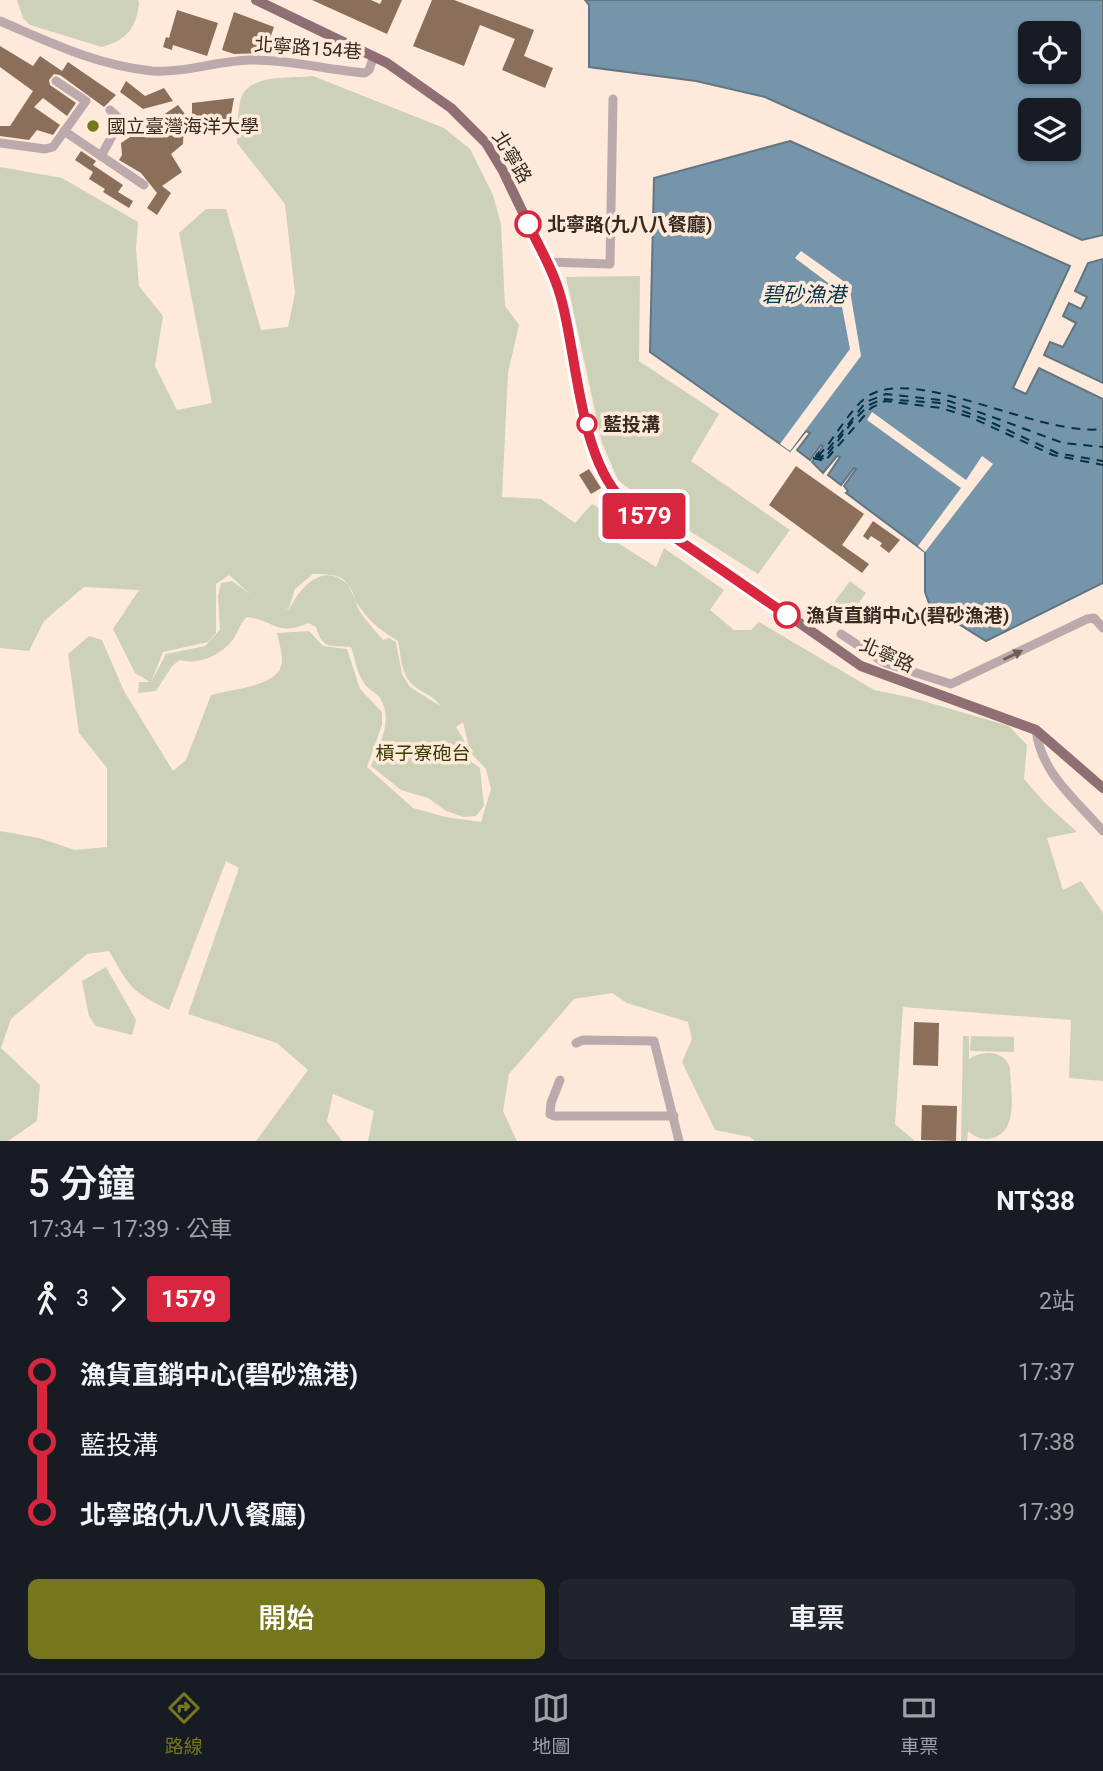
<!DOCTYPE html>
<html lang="zh-TW">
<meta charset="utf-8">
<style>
body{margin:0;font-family:Roboto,"Noto Sans TC",sans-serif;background:#20242c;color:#f1f3f6;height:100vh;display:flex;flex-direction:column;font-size:26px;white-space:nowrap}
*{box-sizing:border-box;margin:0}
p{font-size:23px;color:#9ea1a6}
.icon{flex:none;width:38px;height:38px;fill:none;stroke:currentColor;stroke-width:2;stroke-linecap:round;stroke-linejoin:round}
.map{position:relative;height:1141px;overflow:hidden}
.drawer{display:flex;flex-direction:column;background:#171b24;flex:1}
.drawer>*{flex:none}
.badge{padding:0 14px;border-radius:5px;font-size:24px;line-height:46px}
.controls{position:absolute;left:1018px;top:21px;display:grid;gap:14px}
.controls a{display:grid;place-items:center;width:63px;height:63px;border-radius:10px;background:#171b24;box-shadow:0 2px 5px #0004;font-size:35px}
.map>.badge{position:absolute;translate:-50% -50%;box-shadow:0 0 0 4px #fff}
.legs{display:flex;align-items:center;gap:10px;height:77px;padding:0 28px;font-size:23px}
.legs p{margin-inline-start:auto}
.summary{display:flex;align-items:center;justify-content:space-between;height:119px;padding:0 28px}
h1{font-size:38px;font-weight:600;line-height:52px}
.action{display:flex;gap:14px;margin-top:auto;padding:14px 28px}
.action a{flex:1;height:80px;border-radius:10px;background:#76771d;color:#fff;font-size:28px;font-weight:600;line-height:80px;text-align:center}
.action a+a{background:#20242c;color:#f1f3f6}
ul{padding:0 28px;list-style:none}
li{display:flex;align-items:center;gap:24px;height:70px;font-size:26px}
li i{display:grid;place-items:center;width:10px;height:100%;margin:0 9px;background:currentColor}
li i::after{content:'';width:18px;height:18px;margin:-9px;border:5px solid;border-radius:50%;background:#171b24}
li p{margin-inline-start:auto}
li:first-child i{background:linear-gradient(#0000 50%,currentColor 0)}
li:last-child i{background:linear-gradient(currentColor 50%,#0000 0)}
.dock{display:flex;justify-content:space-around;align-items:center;height:98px;border-top:2px solid #363941;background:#171b24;font-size:19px;color:#9ea1a6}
.dock a{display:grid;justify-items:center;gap:4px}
.dock .on{color:#76771d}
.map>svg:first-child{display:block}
.green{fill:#cdd1b8;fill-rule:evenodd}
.water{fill:#7495aa;stroke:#627581;stroke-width:2;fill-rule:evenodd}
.pier{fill:#fee9db}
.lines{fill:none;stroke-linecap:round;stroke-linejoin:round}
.ferry{stroke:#033249;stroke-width:2;stroke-dasharray:9 7;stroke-linecap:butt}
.building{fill:#8c6f5a}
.minor{stroke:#bca9ab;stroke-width:9}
.major{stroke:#906f74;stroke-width:10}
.oneway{fill:#6c5d58}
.line-1-casing{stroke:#fff;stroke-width:16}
.line-1{stroke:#d7263d;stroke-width:10}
.poi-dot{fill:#76771d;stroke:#fee9db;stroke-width:2.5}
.stop-1-dot{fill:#fff;stroke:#d7263d;stroke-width:3.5}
.labels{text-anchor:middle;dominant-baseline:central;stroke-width:7;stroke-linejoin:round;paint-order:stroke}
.street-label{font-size:19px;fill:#372b21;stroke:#fee9db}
.poi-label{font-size:19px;fill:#372b21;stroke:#fee9db;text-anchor:start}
.stop-label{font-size:19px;font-weight:bold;fill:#372b21;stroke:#fee9db;text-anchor:start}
.park-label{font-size:19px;fill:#393d00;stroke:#fee9db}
.water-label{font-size:21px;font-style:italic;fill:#033249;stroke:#fee9db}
</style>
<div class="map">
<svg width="1103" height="1141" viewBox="0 0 1103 1141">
<rect width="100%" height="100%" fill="#fee9db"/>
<g class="green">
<path d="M17 0H138L139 2C137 27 127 40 102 47L30 25 23 18Z"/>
<path d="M313 76 444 128 470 149 493 195 501 224 505 306 519 325 508 373 502 497 541 499 575 523 592 504 624 522 613 540 656 567 664 548 724 590 710 610 734 630H751L759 622 874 690 913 698 1009 726 1027 745 1024 779 1046 804 1077 832 1047 838 1063 890 1081 881 1103 913V1081L1069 1078 1071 1020 903 1007 895 1124 915 1141H755L750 1137 715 1130 682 1062 692 1039 688 1022 627 1003 612 993 574 999 509 1074 503 1111 517 1141H368L374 1111 333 1094 327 1121 342 1141H256L308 1070 277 1043 188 1014 239 868 226 861 169 1010C128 989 131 988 109 951L87 954 11 1019 1 1048 40 1085 37 1121 8 1141H0V831L39 838 75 850 107 847V768L79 733 68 654 89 636 102 640 124 691 173 771 186 760 211 695C229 689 276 687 281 666 284 657 279 643 277 633L309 631 323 646 347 649 360 689 382 712V725L367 767 413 808 446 817 481 822 491 789 486 769 470 752 463 722 456 727 465 742 466 758 480 768 484 806 476 816 464 817 446 811 428 798 401 790 371 766C379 745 394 720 380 698 376 692 368 690 364 683 357 673 355 659 351 647 330 645 323 650 316 627L308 623C277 637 276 621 247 617 239 624 238 633 232 641 220 656 197 665 180 660L172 666 156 691 138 693 139 682H150L135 673 113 629 139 590 84 587 44 621 29 651 0 648V167L62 178 138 222 136 249 139 286 163 316 155 366 177 410 212 403 179 233 206 209H226L261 330 288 327 295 293 285 204 237 143C238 130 237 111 241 98 250 73 291 79 313 76ZM313 574C354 574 343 582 361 609 370 622 384 633 398 641 401 655 401 675 413 685 423 694 433 694 440 706L410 687 402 674 396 642 389 638 383 640C375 630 365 620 359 610 355 602 354 591 348 585 324 561 301 586 290 608L280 613 289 608 295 589ZM229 575 250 594 232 581 221 583 218 596 220 630 205 646 166 654 151 682 163 652 208 642 216 633V584Z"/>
<polygon points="640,276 639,361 719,414 691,461 790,530 758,574 656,510 618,480 602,443 566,277"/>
<polygon points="850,581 866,593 843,624 827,612"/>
<polygon points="106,967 136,1020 132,1035 96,1026 89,1016 82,981"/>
<path d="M963 1036H969V1059C983 1050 1004 1050 1010 1068 1010 1089 1020 1130 993 1138 983 1141 975 1137 968 1131L967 1141H961Z"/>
<polygon points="971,1036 1014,1037 1014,1052 970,1051"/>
</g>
<g class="water">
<path d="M585 0H1103V235L1082 240 765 97 696 81 589 67V5ZM1069 33V72H1031V33ZM1069 110V149H1031V110Z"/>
<polygon points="790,141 1070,266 1013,388 1026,394 1039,368 1103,399 1103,583 986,641 930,606 925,592 925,552 846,493 848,491 844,486 856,469 854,468 841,485 828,475 840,457 837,456 823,473 812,462 823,446 821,445 810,460 797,450 810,433 806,431 790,451 650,352 654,178"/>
<polygon points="1103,259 1103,383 1044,355 1050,342 1063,347 1076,323 1063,316 1069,303 1081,309 1087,297 1075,291 1088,263"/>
</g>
<g class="pier">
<polygon points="801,251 849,285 861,356 790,451 780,444 850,349 839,291 795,258"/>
<polygon points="872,412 966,480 982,456 993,464 925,552 918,546 961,488 867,420"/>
</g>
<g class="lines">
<g class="ferry">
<path d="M818 452 820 454 827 446C836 434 856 403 868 396 916 365 1039 437 1103 429"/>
<polyline points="816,454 822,457 866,402 886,394 949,401 1063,443 1103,447"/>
<polyline points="815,456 824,459 853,421 869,405 883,399 941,403 984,419 1057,453 1103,461"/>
<polyline points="813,458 825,461 871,408 885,401 941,408 970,417 1053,455 1103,465"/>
</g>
</g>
<g class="building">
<polygon points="312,0 371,0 380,4 382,0 402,0 387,34"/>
<polygon points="432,0 454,0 534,30 524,56 553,68 545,88 502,70 515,39 480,25 464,66 413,46"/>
<polygon points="177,10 218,23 207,56 173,45 172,50 163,47 166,37 169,38"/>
<polygon points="234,12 274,27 265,53 234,54 222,50"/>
<polygon points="0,46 33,66 40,56 62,71 68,62 116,95 104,107 60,75 54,74 49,80 50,85 76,103 67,116 43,98 34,107 60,125 53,135 37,130 29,140 0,136 0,126 10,126 33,91 0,67"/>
<polygon points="126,81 145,96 164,88 173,101 143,109 120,92"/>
<polygon points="234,98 228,132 184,124 183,144 171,154 182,172 162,186 171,193 157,215 147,208 157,193 141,173 119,160 122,155 121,143 178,105 192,123 192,103"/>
<polygon points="81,151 96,161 93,165 123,185 118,192 133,201 129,208 103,192 105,189 89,179 93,172 75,160"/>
<polygon points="796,466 864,514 842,545 869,564 862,573 769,505"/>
<polygon points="589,469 601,488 591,494 579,475"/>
<polygon points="873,521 900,540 889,553 880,546 882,543 871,536 868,540 863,536"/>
<polygon points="914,1022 939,1023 938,1066 913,1065"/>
<polygon points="922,1105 957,1106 956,1141 921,1140"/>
</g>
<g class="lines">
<g class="minor">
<path d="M0 21C49 42 98 66 152 71 187 73 219 60 253 60 292 60 328 70 365 73L369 70 374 56"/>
<polyline points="64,131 144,185"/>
<polyline points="0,143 45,149 53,147 86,101 56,81"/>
<polyline points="101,156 121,120 110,110"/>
<polyline points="548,262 610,264 613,99"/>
<polyline points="841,634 885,663 951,684 1087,619 1094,618 1103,628"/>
<path d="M1036 730C1041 773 1075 799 1103 831"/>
<polyline points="576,1043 583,1040 654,1041 679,1141"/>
<polyline points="560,1080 551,1103 550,1114 554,1116 674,1116"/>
</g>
<polyline class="major" points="256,0 387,63 451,108 486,143 503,171 558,286 592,448 617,495 861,666 1036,730 1103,788"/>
</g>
<defs><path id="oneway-solid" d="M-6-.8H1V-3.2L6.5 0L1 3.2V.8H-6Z" transform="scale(1.75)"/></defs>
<use class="oneway" href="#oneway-solid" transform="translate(1013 655) rotate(-26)"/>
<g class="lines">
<defs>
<path id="line-1" d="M528 224C540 248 554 272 561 298 578 358 579 466 629 506L787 615"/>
</defs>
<use href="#line-1" class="line-1-casing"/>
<use href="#line-1" class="line-1"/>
</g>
<circle class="poi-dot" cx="93" cy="126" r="7"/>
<g class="stop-1-dot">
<circle cx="528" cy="224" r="12"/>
<circle cx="587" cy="424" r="9"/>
<circle cx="787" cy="615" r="12"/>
</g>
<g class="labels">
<g class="street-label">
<text transform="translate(308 48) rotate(4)">北寧路154巷</text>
<text transform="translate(512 157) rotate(59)">北寧路</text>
<text transform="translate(887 655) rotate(24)">北寧路</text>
</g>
<g class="poi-label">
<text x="107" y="126">國立臺灣海洋大學</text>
</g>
<g class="stop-label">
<text x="547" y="224">北寧路(九八八餐廳)</text>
<text x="603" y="424">藍投溝</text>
<text x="806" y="615">漁貨直銷中心(碧砂漁港)</text>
</g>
<g class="park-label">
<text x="423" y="753">槓子寮砲台</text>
</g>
<g class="water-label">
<text x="804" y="295">碧砂漁港</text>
</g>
</g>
</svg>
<div class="controls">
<a><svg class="icon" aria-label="locate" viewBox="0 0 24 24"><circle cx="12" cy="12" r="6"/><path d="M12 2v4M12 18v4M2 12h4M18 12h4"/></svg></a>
<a><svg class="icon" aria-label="layers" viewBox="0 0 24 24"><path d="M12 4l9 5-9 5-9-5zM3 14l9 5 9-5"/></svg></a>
</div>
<b class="badge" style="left:644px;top:516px;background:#d7263d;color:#fff">1579</b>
</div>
<section class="drawer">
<div class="summary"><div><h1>5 分鐘</h1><p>17:34 – 17:39 · 公車</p></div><b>NT$38</b></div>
<div class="legs"><svg class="icon" aria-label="walk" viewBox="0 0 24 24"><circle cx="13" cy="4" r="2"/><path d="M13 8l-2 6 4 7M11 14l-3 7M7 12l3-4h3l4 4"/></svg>3<svg class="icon" aria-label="forward" viewBox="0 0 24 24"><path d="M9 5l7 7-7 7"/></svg><b class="badge" style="background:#d7263d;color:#fff">1579</b><p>2站</p></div>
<ul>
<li><i style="color:#d7263d"></i><b>漁貨直銷中心(碧砂漁港)</b><p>17:37</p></li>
<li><i style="color:#d7263d"></i><span>藍投溝</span><p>17:38</p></li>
<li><i style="color:#d7263d"></i><b>北寧路(九八八餐廳)</b><p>17:39</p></li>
</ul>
<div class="action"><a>開始</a><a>車票</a></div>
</section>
<nav class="dock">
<a class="on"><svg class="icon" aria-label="directions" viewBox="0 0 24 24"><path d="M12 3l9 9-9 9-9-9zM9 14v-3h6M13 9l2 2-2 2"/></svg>路線</a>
<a><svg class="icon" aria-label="map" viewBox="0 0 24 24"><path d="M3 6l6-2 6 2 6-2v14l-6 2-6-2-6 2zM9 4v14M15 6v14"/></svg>地圖</a>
<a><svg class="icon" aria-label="tickets" viewBox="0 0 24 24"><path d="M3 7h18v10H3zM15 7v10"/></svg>車票</a>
</nav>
